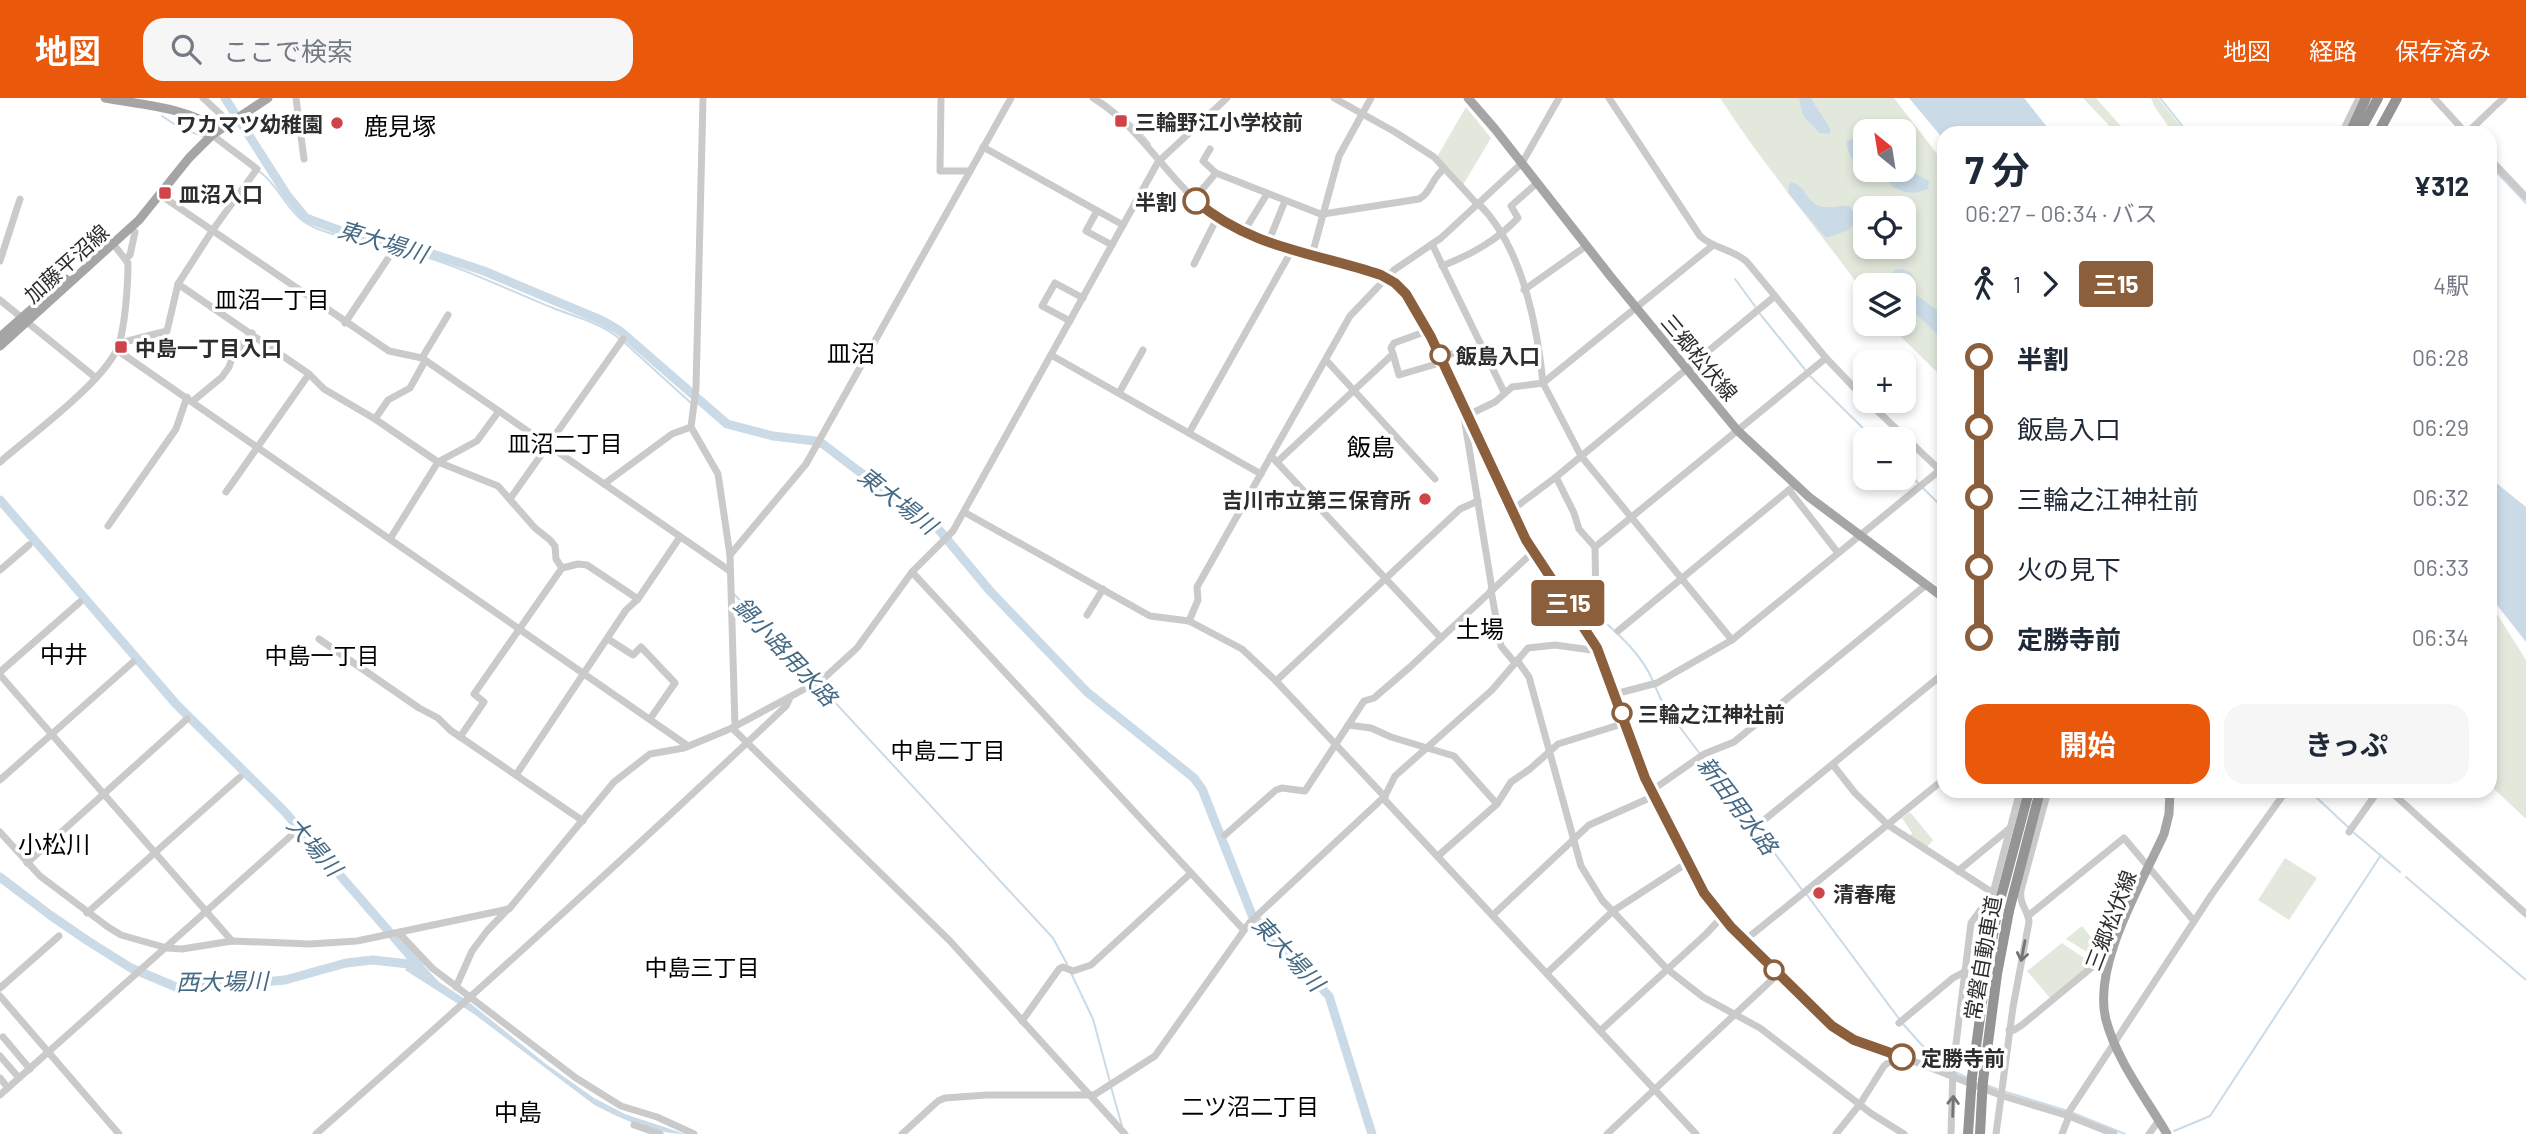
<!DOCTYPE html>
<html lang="ja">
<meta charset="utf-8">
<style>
body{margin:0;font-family:Barlow,"Noto Sans JP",sans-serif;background:#f6f6f7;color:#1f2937;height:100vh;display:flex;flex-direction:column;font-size:26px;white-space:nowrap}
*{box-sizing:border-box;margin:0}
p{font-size:23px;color:#747a83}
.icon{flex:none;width:38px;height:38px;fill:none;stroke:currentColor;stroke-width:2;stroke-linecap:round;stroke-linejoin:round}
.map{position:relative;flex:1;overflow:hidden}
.drawer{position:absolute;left:1937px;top:28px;width:560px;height:672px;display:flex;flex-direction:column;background:#fff;border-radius:21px;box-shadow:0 4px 10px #0003}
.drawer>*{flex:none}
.badge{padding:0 14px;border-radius:5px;font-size:24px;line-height:46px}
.needle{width:46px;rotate:330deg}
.controls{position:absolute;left:1853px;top:21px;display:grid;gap:14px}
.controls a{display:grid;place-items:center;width:63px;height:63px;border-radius:14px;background:#fff;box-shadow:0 4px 10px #0003;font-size:35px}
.map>.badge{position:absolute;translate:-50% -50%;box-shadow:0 0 0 4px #fff}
.legs{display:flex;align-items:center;gap:10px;height:77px;padding:0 28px;font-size:23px}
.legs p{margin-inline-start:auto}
.head{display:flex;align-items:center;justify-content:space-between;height:119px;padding:0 28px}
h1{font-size:38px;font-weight:700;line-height:52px}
.action{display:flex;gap:14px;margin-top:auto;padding:14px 28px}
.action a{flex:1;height:80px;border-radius:21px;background:#ea580c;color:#fff;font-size:28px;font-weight:700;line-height:80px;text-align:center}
.action a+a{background:#f6f6f7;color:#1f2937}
ul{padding:0 28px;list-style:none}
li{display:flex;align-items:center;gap:24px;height:70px;font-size:26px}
li i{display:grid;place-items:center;width:10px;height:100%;margin:0 9px;background:currentColor}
li i::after{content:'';width:18px;height:18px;margin:-9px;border:5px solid;border-radius:50%;background:#fff}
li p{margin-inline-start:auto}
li:first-child i{background:linear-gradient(#0000 50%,currentColor 0)}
li:last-child i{background:linear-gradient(currentColor 50%,#0000 0)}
header{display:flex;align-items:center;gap:42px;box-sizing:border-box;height:98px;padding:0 35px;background:#ea580c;color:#fff}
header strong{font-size:33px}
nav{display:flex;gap:38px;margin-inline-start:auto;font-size:24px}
.search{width:490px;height:63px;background:#f6f6f7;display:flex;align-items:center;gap:18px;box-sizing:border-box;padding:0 24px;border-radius:21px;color:#747a83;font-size:26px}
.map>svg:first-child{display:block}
.green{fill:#e2e9dc;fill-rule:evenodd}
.water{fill:#cadbe7}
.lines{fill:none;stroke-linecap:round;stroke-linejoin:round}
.stream{stroke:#cadbe7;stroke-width:2}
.river{stroke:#cadbe7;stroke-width:9}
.minor{stroke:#cacaca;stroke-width:7}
.major{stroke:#a5a5a5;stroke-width:9}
.highway{stroke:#949494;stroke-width:10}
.highway-bridge{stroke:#949494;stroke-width:10}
.oneway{stroke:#747474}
.line-1-casing{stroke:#fff;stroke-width:16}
.line-1{stroke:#8b5e3c;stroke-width:10}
.poi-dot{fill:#cf4448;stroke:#fff;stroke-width:2.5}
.stop-1-dot{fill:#fff;stroke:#8b5e3c;stroke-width:3.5}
.labels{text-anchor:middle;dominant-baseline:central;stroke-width:7;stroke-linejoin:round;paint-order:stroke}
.poi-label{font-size:21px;font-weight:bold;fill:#2d2d2d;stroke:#fff;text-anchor:start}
.stop-label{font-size:21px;font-weight:bold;fill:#2d2d2d;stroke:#fff;text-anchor:start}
.street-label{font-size:21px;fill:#2d2d2d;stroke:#fff}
.water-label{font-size:23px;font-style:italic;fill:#456a85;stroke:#fff}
.neighbourhood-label{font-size:23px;fill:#000;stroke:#fff}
.quarter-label{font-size:24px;fill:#000;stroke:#fff}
</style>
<header>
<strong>地図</strong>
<div class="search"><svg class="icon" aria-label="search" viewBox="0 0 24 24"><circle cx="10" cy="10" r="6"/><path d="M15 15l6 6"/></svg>ここで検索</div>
<nav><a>地図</a><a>経路</a><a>保存済み</a></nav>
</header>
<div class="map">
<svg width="2526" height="1036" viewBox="0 0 2526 1036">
<rect width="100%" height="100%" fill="#fff"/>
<g class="green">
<path d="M1720 0H1894L1944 65V281L1888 226H1904V187H1866L1865 196C1817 130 1764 68 1720 0ZM1866 33H1904V72H1866ZM1866 110H1904V149H1866Z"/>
<polygon points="2083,0 2096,0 2127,35 2116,35"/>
<polygon points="2151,0 2158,0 2186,35 2173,35 2154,8"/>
<polygon points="1466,9 1491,40 1463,87 1437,59"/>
<polygon points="2490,505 2526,562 2526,721 2490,687"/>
<polygon points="1910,714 1933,742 1926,750 1910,738 1912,735 1902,720"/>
<polygon points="2285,760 2317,780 2289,822 2258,802"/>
<polygon points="2082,828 2104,855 2104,857 2098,861 2066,841"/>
<polygon points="2062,845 2093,866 2050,900 2027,873"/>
</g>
<g class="water">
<path d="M1799 0H1811C1817 12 1826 21 1831 33L1829 36 1819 35C1805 16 1804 28 1799 0Z"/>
<polygon points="1909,0 2024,0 2052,35 1944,35 1944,42"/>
<path d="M1852 41 1865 48V71C1854 65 1847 57 1847 44Z"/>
<polygon points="1904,63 1914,75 1929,83 1928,91 1916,95 1904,94 1893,89 1885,77 1867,72 1904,72"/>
<path d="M1792 84C1806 88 1808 108 1824 109 1832 110 1840 107 1849 108L1860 122 1846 133 1826 140 1788 95 1789 86Z"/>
<path d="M1901 171C1908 172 1914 176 1915 184L1911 186 1912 194 1944 217V243L1904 204V187H1896L1891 177 1895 172Z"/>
<polygon points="2490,380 2526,409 2526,544 2490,498"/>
<path d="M414 857 439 884 465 901 546 966 594 1000 625 1016 685 1036C655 1036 620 1021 593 1006L474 916 405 872Z"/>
</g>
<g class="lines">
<g class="stream">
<polyline points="2160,0 2188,35"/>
<polyline points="1103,3 1138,31 1150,46"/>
<polyline points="162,18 180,30 205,39"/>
<polyline points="2490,67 2526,105"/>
<path d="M260 74C278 87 285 109 303 123 321 137 368 144 391 150"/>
<polyline points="1201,102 1218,116"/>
<polyline points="1223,119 1233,125"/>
<polyline points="1247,132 1268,140"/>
<polyline points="1273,142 1312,152"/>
<path d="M397 151C452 164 501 189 553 210 576 219 602 225 621 242"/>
<polyline points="1317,153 1390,173"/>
<path d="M1394 176C1411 187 1435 237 1444 257"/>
<polyline points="1735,181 1757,211"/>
<polyline points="1760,216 1807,274"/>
<polyline points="625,245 691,305"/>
<polyline points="1447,262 1471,314"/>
<polyline points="1810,278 1874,341"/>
<polyline points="1474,319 1515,406"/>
<polyline points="1904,371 1918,385"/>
<polyline points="1922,389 1944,411"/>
<polyline points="1517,411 1536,449 1550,471 1592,512"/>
<polyline points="734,496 814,582"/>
<path d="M1596 516C1618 536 1641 555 1653 583"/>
<polyline points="818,586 1053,840 1067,866"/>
<polyline points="1655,588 1664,608 1700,656"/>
<polyline points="1703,660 1803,793"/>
<polyline points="2304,693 2316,699 2349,730"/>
<polyline points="2353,734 2400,774"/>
<polyline points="2406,779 2526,882"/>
<polyline points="1807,797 1900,922"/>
<polyline points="1071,875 1093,921 1110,984"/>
<polyline points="1903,926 1929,955 1949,971"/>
<polyline points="1957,975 1968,980"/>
<polyline points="1986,987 1997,991"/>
<polyline points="1111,989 1122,1028"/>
<polyline points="2006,994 2068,1013"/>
<polyline points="2073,1015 2125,1036"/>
<polyline points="2174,1033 2210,1018 2381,757"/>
</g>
<g class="river">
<polyline points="225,0 287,97 306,120 341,133 421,152 484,173 603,223 620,233 727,326 773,338 815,343 823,346 857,372 930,421 990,493 1087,594 1194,680 1202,691 1252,817 1329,898 1372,1036"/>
<polyline points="0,402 176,606 284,713 419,868"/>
<polyline points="0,779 50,817 88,843 131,870 176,889 227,887 285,882 346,865 373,862 417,867"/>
</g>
<g class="minor">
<polyline points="203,0 229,24"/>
<polyline points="296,0 304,61"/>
<polyline points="703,0 696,290 691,329 718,376 730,457 735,628"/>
<polyline points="941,0 940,73 970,73"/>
<path d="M1093 0C1141 29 1163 76 1207 112 1255 152 1323 158 1381 177L1395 185 1406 196 1431 239 1526 441 1597 550 1645 680 1693 776 1722 819 1804 902 1844 936 2000 997 2069 1018 2114 1036"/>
<polyline points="1334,0 1395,34 1434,59 1478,107"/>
<path d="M1609 0 1700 138C1714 151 1733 151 1747 164L1826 260 1866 302"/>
<polyline points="2434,0 2466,35"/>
<polyline points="2495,8 2504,0"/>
<polyline points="2342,35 2359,0"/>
<polyline points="2467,35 2493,10"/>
<polyline points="983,49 1123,127"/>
<polyline points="1210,51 1203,63 1216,75 1323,117"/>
<polyline points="2490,61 2526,99"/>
<polyline points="159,96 389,253 422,260 730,473"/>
<polyline points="1194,101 1216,75"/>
<path d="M1479 106C1522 149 1537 226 1543 285L1712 148"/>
<polyline points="1097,113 1086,133 1112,147"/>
<path d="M1323 116 1419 101C1431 95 1432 79 1444 71"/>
<polyline points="1243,135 1267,96"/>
<polyline points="1268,145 1285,103"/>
<polyline points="1432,146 1504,294"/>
<polyline points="1312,157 1339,58 1371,0"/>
<polyline points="126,160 130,157 135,134"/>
<polyline points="0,163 20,101"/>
<polyline points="1194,166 1217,120"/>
<path d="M1442 168C1472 156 1496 143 1518 120L1511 108 1537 85"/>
<polyline points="178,186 309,276 324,291 375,321 438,364 498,388 535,430 550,442 555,448 556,461 562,470"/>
<polyline points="1524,192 1586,148"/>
<polyline points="0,202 22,220"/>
<polyline points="1070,223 1042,208 1055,185 1083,200"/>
<polyline points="27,224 96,280"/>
<polyline points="345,225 395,150"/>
<polyline points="120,245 167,233 178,186 212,133 257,71 212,37"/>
<polyline points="117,252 688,648"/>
<polyline points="1393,256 1391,250 1394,245 1427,233"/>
<polyline points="1051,257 1261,376"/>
<polyline points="1441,259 1482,247"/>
<polyline points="422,260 448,217"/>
<polyline points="1326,262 1435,381"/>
<polyline points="1119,295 1143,252"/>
<polyline points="193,303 222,279 229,269 233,257 252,235"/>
<polyline points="1867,303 1944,376"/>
<polyline points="1465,313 1464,319 1492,491"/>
<polyline points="1468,317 1495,304 1512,289 1543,285 1581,358 1732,542"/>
<polyline points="375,321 388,302 410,290 425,263"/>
<polyline points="1189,335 1292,152"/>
<polyline points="1271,358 1441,540"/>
<path d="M0 364C30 338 102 285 117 251 125 234 128 185 128 165L111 143"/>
<polyline points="1277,364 1393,256 1399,277 1443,264"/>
<polyline points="1556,379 1574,415 1579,431 1595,449 1596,506 1595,511 1581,523"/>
<polyline points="604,386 672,336 691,329"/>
<polyline points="1789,392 1838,455"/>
<polyline points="226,394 309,276"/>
<polyline points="510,401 623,241"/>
<polyline points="1512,412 1556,379 1775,198"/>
<polyline points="964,414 1150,518 1189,523 1242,551 1276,583 1385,699"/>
<polyline points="108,428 176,331 187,299"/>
<polyline points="390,441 438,364 477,343 499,313"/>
<polyline points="1595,449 1826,260"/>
<polyline points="730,457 806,366 1011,0"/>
<polyline points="0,472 29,447"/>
<polyline points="912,474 1244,832"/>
<polyline points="1491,492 1501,548 1515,565"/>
<polyline points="1087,517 1103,491"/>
<polyline points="1189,523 1198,502 1197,489 1350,218 1394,172 1441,140 1522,65 1559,0"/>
<polyline points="1618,533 1795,387"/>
<polyline points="319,541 419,610 438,620 450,632 583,723"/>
<polyline points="608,541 633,557 641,549 675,585 650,621"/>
<polyline points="1517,562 1529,579 1581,768 1602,802 1667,871 1703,899 1760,930 1872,1016 1904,1036"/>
<polyline points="0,574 80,504"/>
<polyline points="0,577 232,843"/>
<polyline points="1276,583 1460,411 1478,403"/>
<polyline points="1615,596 1657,585 1732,542 1940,372"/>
<polyline points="1348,627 1371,630 1391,639 1454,658 1497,706"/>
<polyline points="732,630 950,843 1125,1036"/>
<polyline points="460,639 484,604 474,596 562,470 578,466 587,467 638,501"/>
<polyline points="1833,667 1855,695 1888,727 1993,795"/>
<polyline points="516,677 626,512 638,501 680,439"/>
<polyline points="0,682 133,564"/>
<polyline points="1651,693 1704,656 1734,644 1926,487"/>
<polyline points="2390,693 2526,816"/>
<polyline points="1384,700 1395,678 1492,592 1528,550 1555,547 1591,552 1597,550"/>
<polyline points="1758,727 1944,575"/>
<polyline points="0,734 40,778 108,829 121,837 167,850 182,851 232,843 310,846 357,843 509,811 614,684 650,656 684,650 732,630 823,581 857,550 912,474 953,433 1158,64 1227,0"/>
<polyline points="2349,734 2378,693"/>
<polyline points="1225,737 1276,692 1282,690 1305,693 1364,603 1374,600 1410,569 1533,454"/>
<polyline points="1438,758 1497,706 1511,684 1530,671 1558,646 1625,625"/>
<polyline points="27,765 187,621"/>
<polyline points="1958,773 2009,731"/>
<polyline points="87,815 240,679"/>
<polyline points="1493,817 1589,727 1654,698"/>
<polyline points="2028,818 2124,740 2194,823"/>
<polyline points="399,835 432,870 576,980 621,1008 657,1019 694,1036"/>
<polyline points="1744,843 1944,681"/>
<polyline points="1547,875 1613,813 1687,765"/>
<polyline points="456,889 472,853 487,833 508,811"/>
<polyline points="0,890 59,838"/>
<polyline points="0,898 119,1036"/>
<polyline points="1022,923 1059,871 1063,869 1073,873 1091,867 1191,775"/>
<polyline points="1899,925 1953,880 1964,874"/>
<polyline points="2009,932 2014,932 2022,927 2097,865"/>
<polyline points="1600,933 1706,836 1722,819"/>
<polyline points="3,939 30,971"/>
<polyline points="0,958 19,980"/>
<polyline points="0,980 8,990"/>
<polyline points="0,997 294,735"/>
<polyline points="2067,1017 2212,796 2286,693"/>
<polyline points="634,1027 660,1036"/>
<path d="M316 1036C475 896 632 754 786 608L789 602"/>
<polyline points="902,1036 938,1003 945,1000 987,997 1094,997 1155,958 1250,824 1383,700 1696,1036"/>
<polyline points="1607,1036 1778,876"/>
<polyline points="1836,1036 1860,1006 1884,968 1898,957"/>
<polyline points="1951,1036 1953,970 1971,825 1993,795 2020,693"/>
<path d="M1996 1036 2013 909 2029 824C2028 811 2019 808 2021 792L2048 693"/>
<polyline points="2062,1036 2069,1018"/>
<polyline points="2149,1036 2159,1022"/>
</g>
<g class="major">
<path d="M105 0C142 7 187 9 218 32"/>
<polyline points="1468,0 1495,31 1611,179 1737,332 1809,399 1944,500"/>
<polyline points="0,239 66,181"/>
<polyline points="0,248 139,122 189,60 212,37 268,0"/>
<path d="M2167 1036C2146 1000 2117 963 2106 922 2092 867 2141 787 2164 736L2169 716 2170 693"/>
</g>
<g class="highway">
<polyline points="2350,35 2366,0"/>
<polyline points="2359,35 2378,0"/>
<polyline points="2378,35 2397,0"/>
<polyline points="1972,979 1986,875 1998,810"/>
<polyline points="1983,983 1997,876 2009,813"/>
<polyline points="1968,1036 1971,993"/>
<polyline points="1980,1036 1982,998"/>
</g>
<g class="highway-bridge">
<polyline points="1998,810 2029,693"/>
<polyline points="2009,813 2040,693"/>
<polyline points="1971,993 1972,979"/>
<polyline points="1982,998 1983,983"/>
</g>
</g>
<defs><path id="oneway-shaft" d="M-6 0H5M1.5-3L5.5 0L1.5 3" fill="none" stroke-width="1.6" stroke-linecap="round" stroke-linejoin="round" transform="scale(1.75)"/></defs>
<g class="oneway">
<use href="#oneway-shaft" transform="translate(2023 853) rotate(101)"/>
<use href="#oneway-shaft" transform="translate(1953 1008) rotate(-88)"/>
</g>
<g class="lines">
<defs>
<path id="line-1" d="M1196 103C1250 150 1316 155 1381 177L1395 185 1406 196 1431 239 1526 442 1597 550 1645 680 1704 795 1731 829 1832 928 1854 942 1902 959"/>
</defs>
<use href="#line-1" class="line-1-casing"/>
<use href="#line-1" class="line-1"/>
</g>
<g class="poi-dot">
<rect x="1114" y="16" width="14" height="14" rx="3.5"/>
<circle cx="337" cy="25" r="7"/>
<rect x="158" y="88" width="14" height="14" rx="3.5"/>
<rect x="114" y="242" width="14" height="14" rx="3.5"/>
<circle cx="1425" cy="401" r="7"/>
<circle cx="1819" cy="795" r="7"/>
</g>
<g class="stop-1-dot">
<circle cx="1196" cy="103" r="12"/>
<circle cx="1440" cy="257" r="9"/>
<circle cx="1622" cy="615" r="9"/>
<circle cx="1774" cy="872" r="9"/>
<circle cx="1902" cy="959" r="12"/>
</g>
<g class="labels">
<g class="poi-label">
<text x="1135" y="23">三輪野江小学校前</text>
<text x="323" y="25" text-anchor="end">ワカマツ幼稚園</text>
<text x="179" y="95">皿沼入口</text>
<text x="135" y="249">中島一丁目入口</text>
<text x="1411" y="401" text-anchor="end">吉川市立第三保育所</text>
<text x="1833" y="795">清春庵</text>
</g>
<g class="stop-label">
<text x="1177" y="103" text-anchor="end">半割</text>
<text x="1456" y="257">飯島入口</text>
<text x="1638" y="615">三輪之江神社前</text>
<text x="1921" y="959">定勝寺前</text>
</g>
<g class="street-label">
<text transform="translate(66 165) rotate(-42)">加藤平沼線</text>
<text transform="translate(1700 259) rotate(50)">三郷松伏線</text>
<text transform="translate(2110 822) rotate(-69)">三郷松伏線</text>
<text transform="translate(1982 860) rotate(-80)">常磐自動車道</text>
</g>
<g class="water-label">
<text transform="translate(383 143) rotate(17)">東大場川</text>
<text transform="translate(898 402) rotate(38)">東大場川</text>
<text transform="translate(786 553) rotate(47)">鍋小路用水路</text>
<text transform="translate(1738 707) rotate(53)">新田用水路</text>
<text transform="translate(315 748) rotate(49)">大場川</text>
<text transform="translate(1289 855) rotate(47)">東大場川</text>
<text transform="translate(222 883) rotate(-1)">西大場川</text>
</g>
<g class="neighbourhood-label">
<text x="272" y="201">皿沼一丁目</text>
<text x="565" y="345">皿沼二丁目</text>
<text x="322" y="557">中島一丁目</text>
<text x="948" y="652">中島二丁目</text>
<text x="702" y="869">中島三丁目</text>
<text x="1250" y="1008">二ツ沼二丁目</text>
</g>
<g class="quarter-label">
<text x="400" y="27">鹿見塚</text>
<text x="851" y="254">皿沼</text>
<text x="1371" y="348">飯島</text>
<text x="1480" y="530">土場</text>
<text x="64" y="555">中井</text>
<text x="54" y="745">小松川</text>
<text x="518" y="1013">中島</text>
</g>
</g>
</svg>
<div class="controls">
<a><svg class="needle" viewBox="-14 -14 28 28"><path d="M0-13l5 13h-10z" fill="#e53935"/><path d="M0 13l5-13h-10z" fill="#747a83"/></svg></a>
<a><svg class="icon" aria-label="locate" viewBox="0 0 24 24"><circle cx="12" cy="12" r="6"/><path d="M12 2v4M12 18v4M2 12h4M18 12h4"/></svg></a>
<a><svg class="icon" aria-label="layers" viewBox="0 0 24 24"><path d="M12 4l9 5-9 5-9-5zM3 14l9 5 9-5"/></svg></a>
<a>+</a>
<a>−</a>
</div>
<b class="badge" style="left:1568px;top:505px;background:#8b5e3c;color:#fff">三15</b>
<section class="drawer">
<div class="head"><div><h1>7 分</h1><p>06:27 – 06:34 · バス</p></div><b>¥312</b></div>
<div class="legs"><svg class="icon" aria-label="walk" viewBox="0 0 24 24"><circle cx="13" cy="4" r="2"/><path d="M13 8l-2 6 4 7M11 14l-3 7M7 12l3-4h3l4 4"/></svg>1<svg class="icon" aria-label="forward" viewBox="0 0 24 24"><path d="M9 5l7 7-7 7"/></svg><b class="badge" style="background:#8b5e3c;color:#fff">三15</b><p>4駅</p></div>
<ul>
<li><i style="color:#8b5e3c"></i><b>半割</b><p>06:28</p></li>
<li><i style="color:#8b5e3c"></i><span>飯島入口</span><p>06:29</p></li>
<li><i style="color:#8b5e3c"></i><span>三輪之江神社前</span><p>06:32</p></li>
<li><i style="color:#8b5e3c"></i><span>火の見下</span><p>06:33</p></li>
<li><i style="color:#8b5e3c"></i><b>定勝寺前</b><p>06:34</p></li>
</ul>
<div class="action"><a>開始</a><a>きっぷ</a></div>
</section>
</div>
